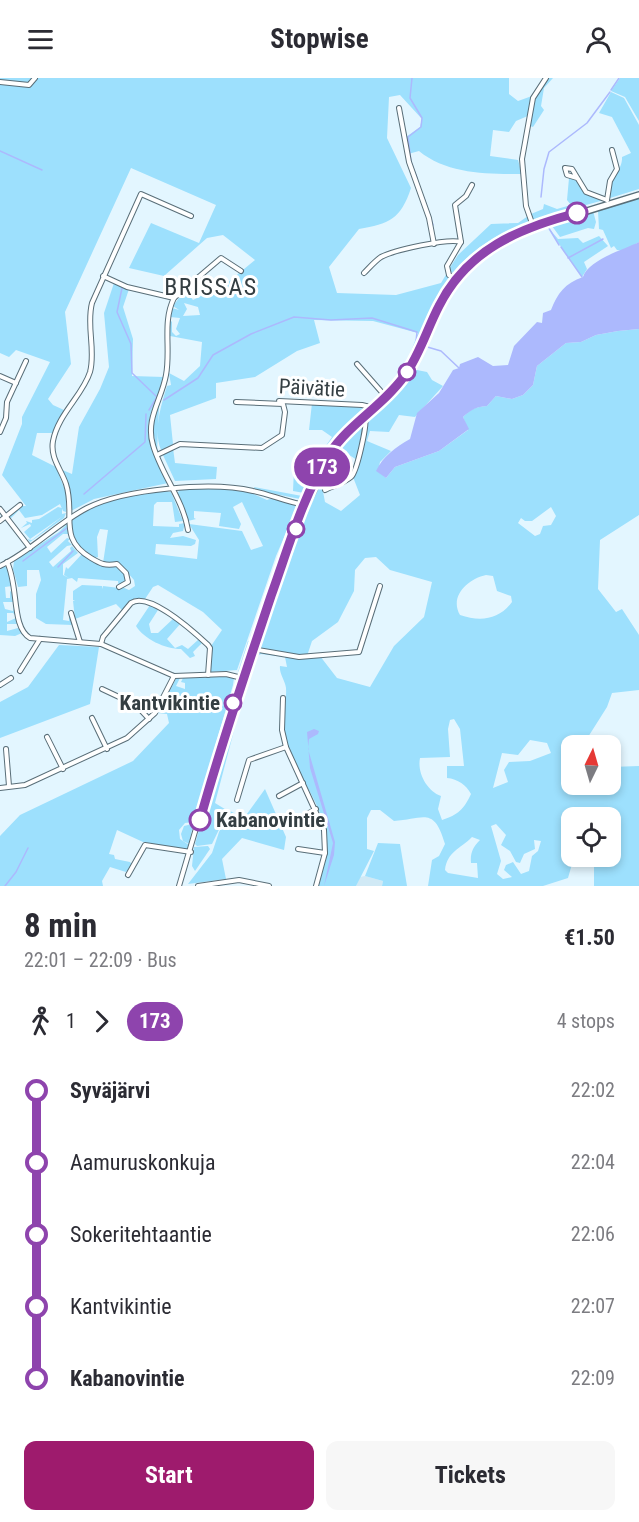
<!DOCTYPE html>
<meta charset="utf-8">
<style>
body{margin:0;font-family:"Roboto Condensed",sans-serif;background:#f7f7f7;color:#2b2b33;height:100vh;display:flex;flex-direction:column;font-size:22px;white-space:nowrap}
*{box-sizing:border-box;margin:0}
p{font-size:20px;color:#7c7c81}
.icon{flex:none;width:33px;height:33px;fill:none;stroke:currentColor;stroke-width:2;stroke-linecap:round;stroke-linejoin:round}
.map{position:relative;height:808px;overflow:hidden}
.drawer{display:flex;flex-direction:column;background:#fff;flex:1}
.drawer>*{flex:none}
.badge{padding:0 12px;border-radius:20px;font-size:21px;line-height:39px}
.needle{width:39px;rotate:5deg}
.buttons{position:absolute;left:561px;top:657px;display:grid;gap:12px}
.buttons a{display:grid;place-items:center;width:60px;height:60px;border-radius:12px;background:#fff;box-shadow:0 3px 9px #0003;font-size:30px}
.map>.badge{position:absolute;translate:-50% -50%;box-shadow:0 0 0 3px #fff}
.legs{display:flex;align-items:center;gap:9px;height:66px;padding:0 24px;font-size:20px}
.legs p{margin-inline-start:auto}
.overview{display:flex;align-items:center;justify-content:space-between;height:102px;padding:0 24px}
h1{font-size:33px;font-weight:700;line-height:45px}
.primary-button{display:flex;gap:12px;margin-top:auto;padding:12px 24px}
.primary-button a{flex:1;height:69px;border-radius:12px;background:#9e1b6d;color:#fff;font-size:24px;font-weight:700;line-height:69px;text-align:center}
.primary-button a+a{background:#f7f7f7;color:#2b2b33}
ul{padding:0 24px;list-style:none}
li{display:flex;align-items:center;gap:21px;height:72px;font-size:22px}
li i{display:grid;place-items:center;width:9px;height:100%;margin:0 8px;background:currentColor}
li i::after{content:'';width:15px;height:15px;margin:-8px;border:4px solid;border-radius:50%;background:#fff}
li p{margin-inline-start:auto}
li:first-child i{background:linear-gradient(#0000 50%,currentColor 0)}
li:last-child i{background:linear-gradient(currentColor 50%,#0000 0)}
header{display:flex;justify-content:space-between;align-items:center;height:78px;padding:0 24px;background:#fff;font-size:27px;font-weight:700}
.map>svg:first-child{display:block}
.built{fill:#d0e9f5}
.green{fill:#9de0fd;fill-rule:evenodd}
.water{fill:#acb9fd}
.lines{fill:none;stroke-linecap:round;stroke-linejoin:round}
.stream{stroke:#acb9fd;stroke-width:1.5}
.minor-casing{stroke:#596e78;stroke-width:6}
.major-casing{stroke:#596e78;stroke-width:8}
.minor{stroke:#fff;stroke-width:4}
.major{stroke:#fff;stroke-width:5}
.line-1-casing{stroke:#fff;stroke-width:14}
.line-1{stroke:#8e44ad;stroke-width:9}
.stop-1-dot{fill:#fff;stroke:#8e44ad;stroke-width:3}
.labels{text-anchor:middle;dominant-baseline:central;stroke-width:6;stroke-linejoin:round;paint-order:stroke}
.street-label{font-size:21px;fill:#343e42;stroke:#fff}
.stop-label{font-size:21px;font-weight:bold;fill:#343e42;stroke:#fff;text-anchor:end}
.quarter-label{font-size:24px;letter-spacing:1.5px;fill:#343e42;stroke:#fff}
</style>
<header><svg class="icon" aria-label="menu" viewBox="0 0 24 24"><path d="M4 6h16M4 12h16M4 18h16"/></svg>Stopwise<svg class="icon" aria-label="person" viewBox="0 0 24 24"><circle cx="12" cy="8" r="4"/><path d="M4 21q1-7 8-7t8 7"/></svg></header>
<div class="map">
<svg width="639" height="808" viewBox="0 0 639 808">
<rect width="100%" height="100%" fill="#e3f6ff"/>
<polygon class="built" points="365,798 383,803 382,808 356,808 360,799"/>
<g class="green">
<path d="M0 0H509V16L518 23 532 18 530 37 516 43 509 54 493 52 490 78 518 82 522 96C486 96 447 96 419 73L408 76 406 59 420 49 422 41 400 17 389 19 387 60 411 110C401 141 389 146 359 151L329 189 337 215 396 217 441 205 447 195 449 200 437 218 412 274 410 276 418 255 373 243 314 242 320 265 297 273 255 299 216 305V320L170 337 173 366 161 372C153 353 161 327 167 308L171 307 169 295 184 303 200 288 202 264 170 258 169 261 170 242 172 244V254L176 258 180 256 176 251 180 240 170 239 172 230 179 232 173 228 185 212 193 222 227 205 255 182 223 157 207 160 164 198 129 190 151 145 199 165 216 127 131 90 65 234 71 286 48 321 53 327 64 332 53 355H37L32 377 56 389 66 415V434L63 433 60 426 42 437 25 440 19 432 10 441 8 439 21 428H26L2 397 22 346V339L50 284 16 272 9 279 0 275ZM184 225 198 229 200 237 183 238 187 231Z"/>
<polygon points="547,0 553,0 544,10 541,28 544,32 533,49 530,48 534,21"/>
<polygon points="620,0 639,0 639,43 625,19 611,13"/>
<path d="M611 14 624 20 639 47V111L610 120C606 100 623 94 622 79L631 75 612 39 599 35Z"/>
<polygon points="569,100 576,101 585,115 604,122 532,142 531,136 543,131 544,126 557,131 571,127 567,122"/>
<polygon points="639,120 639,164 624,173 617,172 614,168 611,170 603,152 599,151 598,133"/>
<polygon points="593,133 596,144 594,151 588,150 560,159 552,148"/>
<path d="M528 138 530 144C500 154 472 171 453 195L450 194 449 191 458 177 491 146 518 145Z"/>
<path d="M530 145 484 171 454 197C472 173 502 153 530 145Z"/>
<polygon points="546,147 558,161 578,160 583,165 599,158 608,168 584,184 587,191 582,199"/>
<path d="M114 205 129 211 123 229 133 261 132 298 164 299C161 313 154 325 150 339 143 362 159 385 168 405L94 421 71 433 69 413 60 391 72 396 79 349 100 311 109 289 104 235Z"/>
<path d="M639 251V437L600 462 598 511 616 534 622 531 639 557V612L612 615 607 629 583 667 572 668V706H610L611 689 639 688V808H594V788L582 785V779L610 778V740H572L571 772 564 764 561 772 572 786 568 800 543 808H428L432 782 439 778 445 766C434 728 424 741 394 743L380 732H371L367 740V771L374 773 356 808H318C321 796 326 784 327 772 329 734 300 703 287 669 280 650 287 629 286 610 285 602 279 596 280 588L287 589 285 579 261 576 257 578 247 605 245 599 254 574H275L299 581 320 578 337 600 370 609 394 568 424 539 432 504 390 492 376 479 365 480 355 492 354 513 338 544 312 563 307 578 259 571 270 528 310 421 331 377 347 357 364 342 357 382 340 371 333 381 339 391 321 403 325 424 341 433 360 417 353 399 368 338 403 306 412 291 427 294 432 302 443 308 415 339 399 337 389 354 370 353 367 363 391 373 380 384 378 393 386 400 395 389 439 373 468 352 463 339C471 332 473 329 487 328L496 318 512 321 523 317 533 307 537 288 566 265 581 264 596 257 618 253ZM551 429 556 438 551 447 543 448 540 456 535 458 518 445 521 440 525 443H532ZM486 497 493 498 497 513 511 518 512 524C499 542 480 544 460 537 449 518 468 501 486 497ZM454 641 460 651 464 688H447V700C458 701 466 707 471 716 464 731 458 737 442 742L438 731 441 718C427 713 417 695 420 680L450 679 448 651 450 642ZM530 662 547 665 551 675 530 683 509 684 504 692 508 704 493 710 502 675 518 677ZM496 746 506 757 501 767 510 773 516 784 520 785 524 776 535 771 534 762 541 763 538 773 532 778 529 793 521 796 513 784 506 787 504 792 512 799 503 801 497 796 501 783 491 748ZM472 759 480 762C473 769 470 775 471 785H477L478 800 448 795 445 792C447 774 460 771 472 759Z"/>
<polygon points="165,308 159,329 157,375 152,345"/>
<polygon points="312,325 366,330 334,358 304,415 293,413 294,391 305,391 306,368 325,369 332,359 322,352 309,352"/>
<polygon points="173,370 175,385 217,389 216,401 175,403 163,377"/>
<path d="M219 409 249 414 267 422 273 420 298 427 276 478 237 592 210 594 211 568 222 552 203 534 158 507 153 509 145 521 135 520 122 532 116 526 75 541 73 523H75L73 522V513L82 507 102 508 103 511V508L119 510 118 503 78 500 77 504 72 500 67 501 63 542 69 543V536L73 547 46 546 36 540V516L41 502 39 492H27V508L18 509 13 491 14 483 59 454 67 446 68 456H63L47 469 51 475 67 460 70 461 68 463 72 467 67 468 49 484 53 489 71 473 70 470 72 468 78 475 63 486V497L69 500 64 497 66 489 68 491 82 476 105 489 114 486 122 491 128 502 122 509 129 512 135 508 134 502 119 485H103L108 452 100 451 97 459 98 479 95 480C79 471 73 463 71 445 77 428 155 409 171 414L183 443 175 444 172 424H157L154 427 153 448 179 449V446L185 445 183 453 173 455 170 460 183 458 196 462 195 466 191 468 156 466 155 476 197 481 199 462 189 446 242 453 251 472 263 468 242 424 233 429 241 446 239 451 219 448 221 435 194 433V440L196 441 188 443 177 416 180 411Z"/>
<polygon points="254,409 302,418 300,421 255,412"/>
<polygon points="58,429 62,430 62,436 66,435 64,440 30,464 17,450 27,461 32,462 63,438 30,461 24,454 31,448 30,446 21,450 27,445 26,443 32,445 32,442 39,441"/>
<polygon points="290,447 293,447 292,458 254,562 250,559"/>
<polygon points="4,488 8,490 14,513 12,514 12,508 5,509 6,520 10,520 10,513 15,517 15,524 3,524 5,531 13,533 15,526 16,538 13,535 7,535 7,544 16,540 17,546 7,546 7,553 18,550 22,555 15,558 0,557 0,490"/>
<path d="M150 527 158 532 149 546 151 555H158L174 540 181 545 167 561 175 570 182 567 188 571 199 561 203 564 193 574 195 578 190 580 181 571C165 571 144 561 136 548Z"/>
<path d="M248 563H253C249 573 248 589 238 594Z"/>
<polygon points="59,567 99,569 90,626 0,660 0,624 28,609"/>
<polygon points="227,597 234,600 233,607 193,744 185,745 179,752 180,761 189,767 188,772 143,764 117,752 109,776 114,777 115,781 130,784 132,787 126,794 110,789 102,803 103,808 0,808 0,758 20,737 133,683 169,645 167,636 157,635 177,599 180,600 176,608 185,611 185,605 181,604 183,600"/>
<polygon points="246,607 215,725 228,733 212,766 197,768 195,766 234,629"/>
<polygon points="228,626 229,633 195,744"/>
<polygon points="265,711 286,759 284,772 242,760 222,781 226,801 188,806 212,775 219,754 230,733 244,740"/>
<polygon points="192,746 193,747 189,766 183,763 181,756 184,748"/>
<polygon points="378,765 400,766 407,808 382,808 383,803 365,798"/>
<polygon points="194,769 208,768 210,771 195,793 192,788"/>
</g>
<g class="water">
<path d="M639 164V251L618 253 596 257 581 264 566 265 537 288 533 307 523 317 512 321 496 318 487 328C474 329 470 333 463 339L469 351 439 373 395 389 386 400 376 393C383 378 396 369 410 361L417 335 439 315 453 292 459 290 460 286 478 279 493 288 508 287 514 268 537 244 542 245 543 235 551 232C557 216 565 205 583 199 588 182 625 171 639 164Z"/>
<polygon points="314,651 319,653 318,656 309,661 308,671 335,764 334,777 324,808 333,765 310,690 307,654"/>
</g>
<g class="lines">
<g class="stream">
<polyline points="412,0 410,20 422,40 421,49 408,59 411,84 417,100"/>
<polyline points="611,12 619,0"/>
<polyline points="0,73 42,92"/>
<polyline points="541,119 544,91 549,74 587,45 610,14"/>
<polyline points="424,120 433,147"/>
<polyline points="547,147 559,167"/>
<polyline points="561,169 582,199"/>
<polyline points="568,180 603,161"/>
<polyline points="122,210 117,234 131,266 132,295 157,319 149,332"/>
<polyline points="424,268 441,273 459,290"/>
<polyline points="164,322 198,300 213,277 251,256 294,239 331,242 372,240 417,254 416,264"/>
<polyline points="84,416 145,364 146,336"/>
<polyline points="23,483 67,450"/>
<polyline points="58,489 73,473"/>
<polyline points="5,808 16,794 28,770"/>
</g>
<defs>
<g id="minor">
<polyline points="0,4 29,7 35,0"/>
<polyline points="399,30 409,84 429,140 434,166"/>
<polyline points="577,100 567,97 565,90 572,91 586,114 607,122"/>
<polyline points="607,122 610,103 617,91 612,72"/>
<polyline points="533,148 526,128 522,81 533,20 546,0"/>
<path d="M364 195C369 190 375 183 381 179 394 172 448 160 461 164"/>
<polyline points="103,198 127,209 174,220 221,180 241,193"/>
<polyline points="455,201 449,197 447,188 461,164 455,127 466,118 472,107"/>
<path d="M174 220C162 244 171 271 166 297 162 321 145 341 153 367 161 396 183 421 188 452"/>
<polyline points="357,286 386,319"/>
<polyline points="0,298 16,305"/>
<polyline points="279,323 362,327 374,330"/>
<polyline points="0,354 6,340 7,324 26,283"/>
<polyline points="157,377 180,366 262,370 282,357 285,334 283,326 236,324"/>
<path d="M325 412C333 408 344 405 351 399 357 394 368 344 365 339"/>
<polyline points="0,431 30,470"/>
<polyline points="0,443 20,427"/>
<path d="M7 484C19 508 11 549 30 560L101 566 174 598 226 596 242 600"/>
<path d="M0 488C32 473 56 446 87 430 124 411 212 403 253 413 270 416 288 425 306 427"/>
<path d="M119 509 128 504 126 495 117 486C105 488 101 486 91 480 57 460 76 437 66 406 61 391 50 380 53 363 58 336 83 317 90 294 96 272 86 248 92 225L141 116 191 138"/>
<polyline points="71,535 80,564"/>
<path d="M101 566 103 559 131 525C149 513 194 554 208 567L210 570 208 597"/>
<polyline points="253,571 299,579 359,574 380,508"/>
<polyline points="20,593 40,561"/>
<polyline points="0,607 11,600"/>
<polyline points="102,611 136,627 149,641"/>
<polyline points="283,620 282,652 286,669 324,752 325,775 316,808"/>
<polyline points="92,640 107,671"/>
<polyline points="47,659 63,691"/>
<polyline points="6,671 9,708"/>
<polyline points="0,710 25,707 127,660 155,635 174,598"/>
<polyline points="279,718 303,705"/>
<polyline points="237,722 249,682 286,669"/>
<polyline points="295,743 316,731"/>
<polyline points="298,771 325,775"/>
<polyline points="128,797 145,767 191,774"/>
<polyline points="179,808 233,625 306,427"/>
<polyline points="198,808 239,802 269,808"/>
</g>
<polyline id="major" points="306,427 335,369 407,296 442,221 468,187 494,166 522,153 639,117"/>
</defs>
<use href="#minor" class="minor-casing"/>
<use href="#major" class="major-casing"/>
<use href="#minor" class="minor"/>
<use href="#major" class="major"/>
</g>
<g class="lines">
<defs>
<path id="line-1" d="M200 742C221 666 246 593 271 518 288 471 303 417 330 375 350 345 384 327 405 297 420 276 427 251 439 228 467 172 519 150 577 135"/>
</defs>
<use href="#line-1" class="line-1-casing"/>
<use href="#line-1" class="line-1"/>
</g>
<g class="stop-1-dot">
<circle cx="577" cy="135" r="10"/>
<circle cx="407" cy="294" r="8"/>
<circle cx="296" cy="451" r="8"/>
<circle cx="233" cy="625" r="8"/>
<circle cx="200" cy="742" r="10"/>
</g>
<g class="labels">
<g class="street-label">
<text transform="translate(312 310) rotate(3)">Päivätie</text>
</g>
<g class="stop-label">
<text x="220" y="625">Kantvikintie</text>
<text x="216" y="742" text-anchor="start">Kabanovintie</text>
</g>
<g class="quarter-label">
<text x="211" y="209">BRISSAS</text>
</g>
</g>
</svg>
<div class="buttons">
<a><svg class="needle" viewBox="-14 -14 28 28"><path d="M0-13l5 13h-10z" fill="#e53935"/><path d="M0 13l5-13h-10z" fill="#7c7c81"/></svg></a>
<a><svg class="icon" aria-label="locate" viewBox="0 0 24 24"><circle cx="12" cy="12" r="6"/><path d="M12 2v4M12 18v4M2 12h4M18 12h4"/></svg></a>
</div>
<b class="badge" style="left:322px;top:389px;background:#8e44ad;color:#fff">173</b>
</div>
<section class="drawer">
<div class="overview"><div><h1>8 min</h1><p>22:01 – 22:09 · Bus</p></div><b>€1.50</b></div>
<div class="legs"><svg class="icon" aria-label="walk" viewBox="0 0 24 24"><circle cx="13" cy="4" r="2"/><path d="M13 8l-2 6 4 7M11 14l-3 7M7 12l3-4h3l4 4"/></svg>1<svg class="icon" aria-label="forward" viewBox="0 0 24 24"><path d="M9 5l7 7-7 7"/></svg><b class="badge" style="background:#8e44ad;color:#fff">173</b><p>4 stops</p></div>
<ul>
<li><i style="color:#8e44ad"></i><b>Syväjärvi</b><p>22:02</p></li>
<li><i style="color:#8e44ad"></i><span>Aamuruskonkuja</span><p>22:04</p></li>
<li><i style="color:#8e44ad"></i><span>Sokeritehtaantie</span><p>22:06</p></li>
<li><i style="color:#8e44ad"></i><span>Kantvikintie</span><p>22:07</p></li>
<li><i style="color:#8e44ad"></i><b>Kabanovintie</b><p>22:09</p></li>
</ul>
<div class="primary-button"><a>Start</a><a>Tickets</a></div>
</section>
